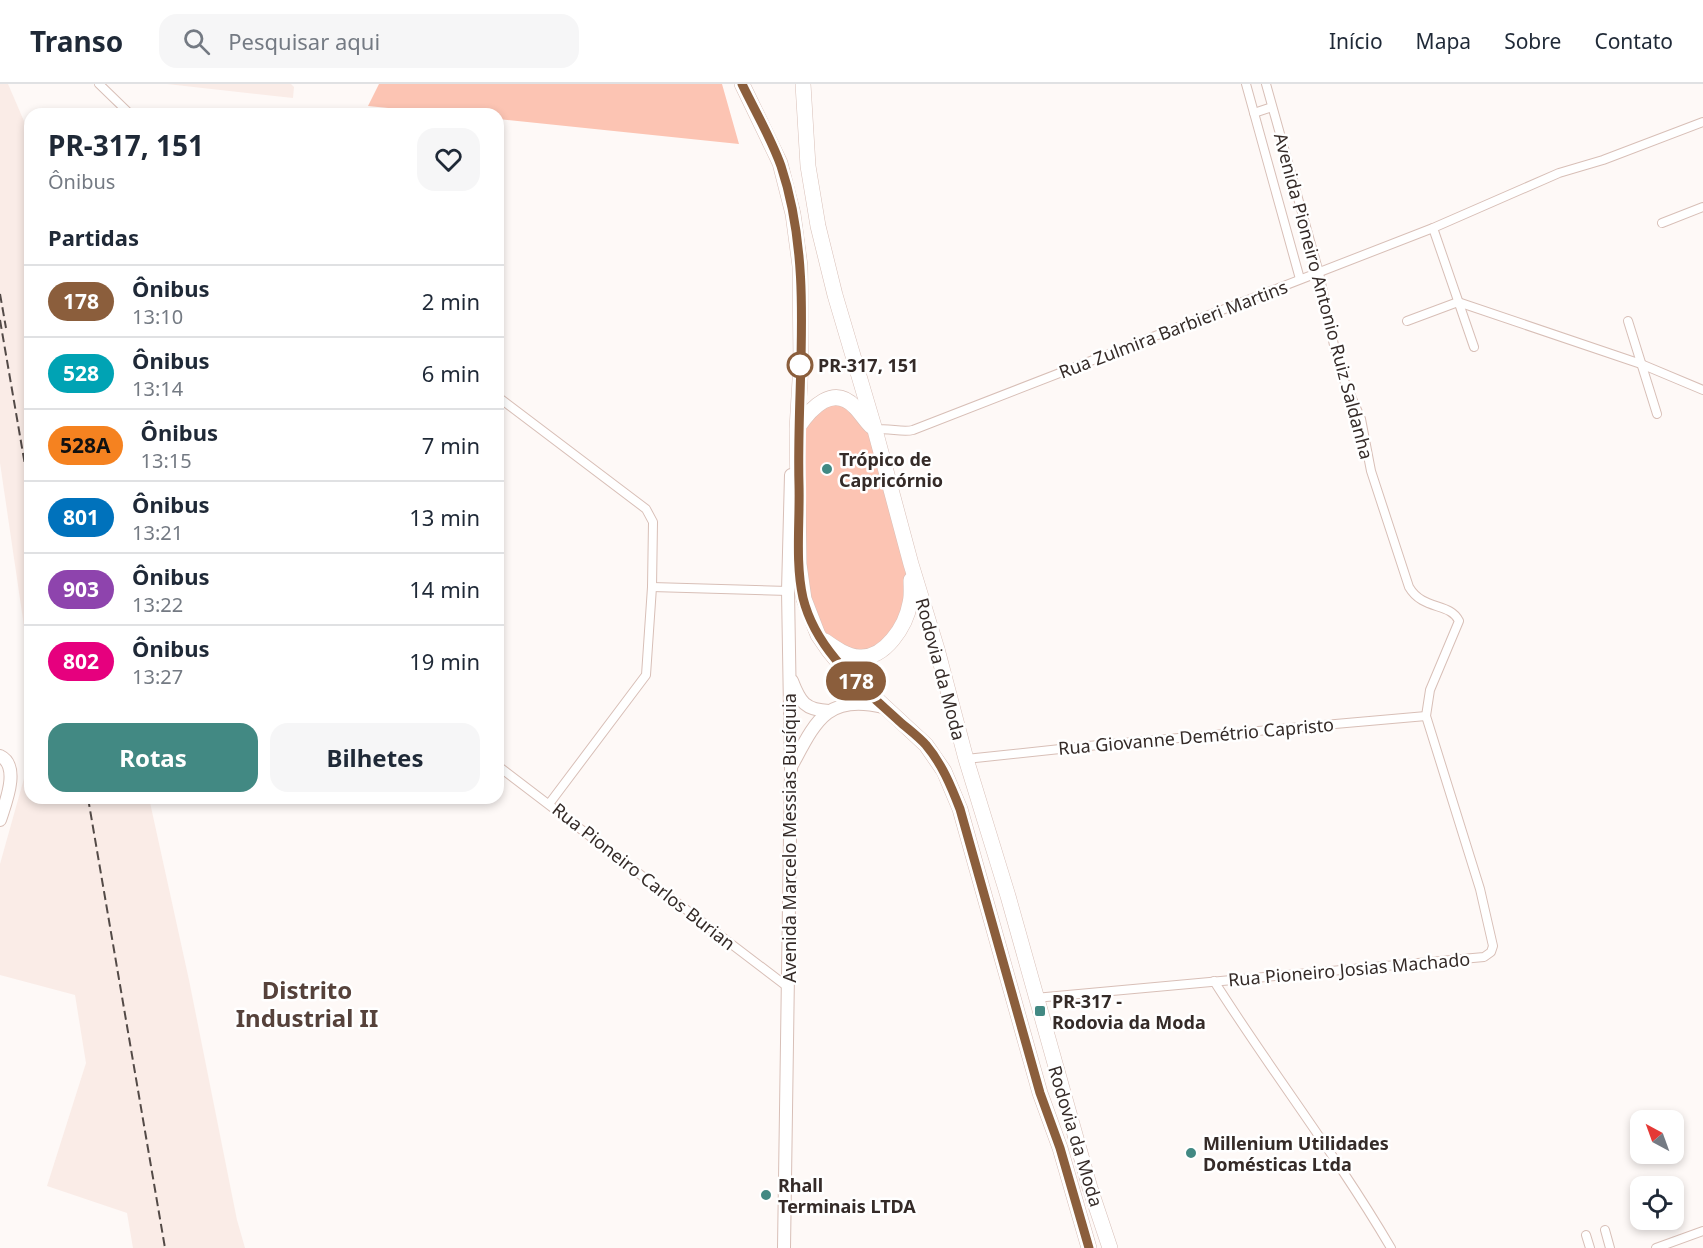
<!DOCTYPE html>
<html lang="pt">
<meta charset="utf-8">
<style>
body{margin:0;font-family:"Noto Sans",sans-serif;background:#f6f6f7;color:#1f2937;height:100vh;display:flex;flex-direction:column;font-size:22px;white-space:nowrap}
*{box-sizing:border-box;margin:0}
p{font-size:20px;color:#747a83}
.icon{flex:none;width:33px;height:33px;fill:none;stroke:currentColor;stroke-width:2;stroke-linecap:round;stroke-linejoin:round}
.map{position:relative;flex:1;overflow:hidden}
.drawer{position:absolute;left:24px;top:24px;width:480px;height:696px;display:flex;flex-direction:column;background:#fff;border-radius:18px;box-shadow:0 3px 9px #0003}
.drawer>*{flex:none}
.badge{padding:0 12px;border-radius:20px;font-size:21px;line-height:39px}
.needle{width:39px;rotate:319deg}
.fabs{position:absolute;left:1630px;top:1026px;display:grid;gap:12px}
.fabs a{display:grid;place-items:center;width:54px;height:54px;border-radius:12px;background:#fff;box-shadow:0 3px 9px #0003;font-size:30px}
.map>.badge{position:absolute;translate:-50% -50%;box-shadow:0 0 0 3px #fff}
h2{padding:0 24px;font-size:22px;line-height:54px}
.round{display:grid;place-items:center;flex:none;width:63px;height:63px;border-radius:18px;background:#f6f6f7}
.summary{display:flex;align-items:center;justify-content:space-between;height:102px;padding:0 24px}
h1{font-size:28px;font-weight:700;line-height:45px}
.primary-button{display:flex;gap:12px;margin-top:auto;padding:12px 24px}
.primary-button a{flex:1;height:69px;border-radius:18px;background:#428983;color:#fff;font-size:24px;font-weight:700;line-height:69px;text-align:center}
.primary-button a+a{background:#f6f6f7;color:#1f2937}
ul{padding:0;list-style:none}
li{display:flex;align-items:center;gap:18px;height:72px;padding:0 24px;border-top:2px solid #e0e1e3}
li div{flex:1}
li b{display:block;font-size:22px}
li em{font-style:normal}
li .badge{min-width:66px;font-weight:700;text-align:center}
header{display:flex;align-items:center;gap:36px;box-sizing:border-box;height:84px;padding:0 30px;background:#fff;border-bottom:2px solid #e0e1e3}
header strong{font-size:28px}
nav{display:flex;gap:33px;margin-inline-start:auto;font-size:21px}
.search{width:420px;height:54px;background:#f6f6f7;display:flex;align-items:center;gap:15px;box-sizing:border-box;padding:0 21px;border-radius:18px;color:#747a83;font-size:22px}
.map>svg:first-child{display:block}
.built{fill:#faece7}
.green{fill:#fcc4b3}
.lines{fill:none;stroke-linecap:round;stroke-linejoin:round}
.street-casing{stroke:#d8bfb7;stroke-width:10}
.secondary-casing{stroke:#d8bfb7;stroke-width:14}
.highway-casing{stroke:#d8bfb7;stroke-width:16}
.street{stroke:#fff;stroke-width:8}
.secondary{stroke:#fff;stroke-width:12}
.highway{stroke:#fff;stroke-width:15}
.rail{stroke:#534a47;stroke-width:2;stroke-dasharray:9 4.5;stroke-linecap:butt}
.line-casing{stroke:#fff;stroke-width:14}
.line{stroke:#8b5e3c;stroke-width:9}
.stop-dot{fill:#fff;stroke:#8b5e3c;stroke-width:3}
.poi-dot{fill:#428983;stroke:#fff;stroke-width:2}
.labels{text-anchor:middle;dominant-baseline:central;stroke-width:5;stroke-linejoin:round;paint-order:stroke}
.street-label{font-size:18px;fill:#352b28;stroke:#fff}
.stop-label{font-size:18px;font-weight:bold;fill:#352b28;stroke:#fff;text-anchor:start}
.poi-label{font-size:18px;font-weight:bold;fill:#352b28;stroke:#fff;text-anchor:start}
.district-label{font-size:24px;font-weight:bold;fill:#56423b;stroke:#fff}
</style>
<header>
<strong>Transo</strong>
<div class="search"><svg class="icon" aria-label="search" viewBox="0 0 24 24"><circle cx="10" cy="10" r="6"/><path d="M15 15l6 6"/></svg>Pesquisar aqui</div>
<nav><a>Início</a><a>Mapa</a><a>Sobre</a><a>Contato</a></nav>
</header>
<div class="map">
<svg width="1703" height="1164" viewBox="0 0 1703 1164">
<rect width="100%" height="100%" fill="#fef9f7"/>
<g class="built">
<polygon points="0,0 8,0 30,51 30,583 0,379"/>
<polygon points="167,0 291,0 294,3 293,14"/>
<polygon points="30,673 30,714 149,714 189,896 237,1136 245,1164 133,1164 127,1129 47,1102 86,979 75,911 0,891 0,780"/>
</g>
<g class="green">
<polygon points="379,0 722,0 739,60 498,35 498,30 449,30 368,22"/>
<polygon points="836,314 875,346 911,480 899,547 859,573 818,551 804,515 797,345"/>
</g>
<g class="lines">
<defs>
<g id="street">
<polyline points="99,0 130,30"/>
<polyline points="1246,0 1300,195"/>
<polyline points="1254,29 1272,23"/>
<polyline points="1662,139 1703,123"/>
<polyline points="1433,144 1474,263"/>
<polyline points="1407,237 1458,218 1641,280 1703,306"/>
<polyline points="1628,237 1657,330"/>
<polyline points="498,313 646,425 653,438 652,503 646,591 549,720"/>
<path d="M875 346C888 343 901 349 913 346L1433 144 1559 89 1603 76 1703 38"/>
<polyline points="652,503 788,507"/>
<polyline points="966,675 1088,662 1426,632"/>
<polyline points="498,682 789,904"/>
<path d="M1214 897C1271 987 1337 1072 1391 1164"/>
<path d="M1035 914 1484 873 1491 868 1493 862 1480 805 1426 632 1430 606 1459 537C1450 518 1423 527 1409 503L1371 387 1361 335 1343 294 1335 266 1319 189 1266 0"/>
<polyline points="1605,1146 1610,1164"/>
<polyline points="1586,1151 1590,1164"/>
<polyline points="1656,1164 1703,1147"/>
</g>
<g id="secondary">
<path d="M792 597C800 618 805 626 829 627"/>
<path d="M0 672C21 682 5 720 0 736"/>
<path d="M791 683C815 639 826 609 883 623"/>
<polyline points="784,1164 791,684 788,507 791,391"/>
</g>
<g id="highway">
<polyline points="742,0 780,79 793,130 800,182 801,280 797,345 799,480 804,515 818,551 829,567 843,584 926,661 944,687 960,725 1040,1009 1060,1064 1089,1164"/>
<polyline points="803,0 808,82 818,142 835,211 875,346 911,480 937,565 966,675 1008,812 1090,1104 1110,1164"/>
<path d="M798 343C811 324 833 300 855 323 861 329 865 336 871 342"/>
<path d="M825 557C835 564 846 572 859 573 885 575 906 542 910 519 912 512 911 504 911 496"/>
</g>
</defs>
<use href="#street" class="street-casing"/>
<use href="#secondary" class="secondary-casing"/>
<use href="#highway" class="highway-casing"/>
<use href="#street" class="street"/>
<use href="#secondary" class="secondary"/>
<use href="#highway" class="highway"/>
<g class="rail">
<polyline points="0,210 6,244"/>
<polyline points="0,236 30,410"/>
<polyline points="88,714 165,1164"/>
</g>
</g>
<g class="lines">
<defs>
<path id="line" d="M742 0C755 27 771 54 781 82 815 184 796 295 799 401 800 438 795 478 803 514 816 567 861 602 899 637 908 645 918 652 926 661 942 680 951 702 960 725L1040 1009 1060 1064 1089 1164"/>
</defs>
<use href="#line" class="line-casing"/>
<use href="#line" class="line"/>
</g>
<circle class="stop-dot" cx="800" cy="281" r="12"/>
<g class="poi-dot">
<circle cx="827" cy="385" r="6"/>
<rect x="1034" y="921" width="12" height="12" rx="3"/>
<circle cx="1191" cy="1069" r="6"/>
<circle cx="766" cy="1111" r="6"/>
</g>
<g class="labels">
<g class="street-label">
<text transform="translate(1324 212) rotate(75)">Avenida Pioneiro Antonio Ruiz Saldanha</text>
<text transform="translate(1173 245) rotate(-21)">Rua Zulmira Barbieri Martins</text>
<text transform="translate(941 585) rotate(75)">Rodovia da Moda</text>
<text transform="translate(1196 652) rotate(-5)">Rua Giovanne Demétrio Capristo</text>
<text transform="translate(789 754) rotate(-90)">Avenida Marcelo Messias Busíquia</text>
<text transform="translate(644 792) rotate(38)">Rua Pioneiro Carlos Burian</text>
<text transform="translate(1349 885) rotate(-5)">Rua Pioneiro Josias Machado</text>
<text transform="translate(1076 1052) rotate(73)">Rodovia da Moda</text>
</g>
<g class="stop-label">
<text x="818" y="281">PR-317, 151</text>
</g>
<g class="poi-label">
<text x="839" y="375">Trópico de<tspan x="839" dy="21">Capricórnio</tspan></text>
<text x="1052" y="917">PR-317 -<tspan x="1052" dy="21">Rodovia da Moda</tspan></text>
<text x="1203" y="1059">Millenium Utilidades<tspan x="1203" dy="21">Domésticas Ltda</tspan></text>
<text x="778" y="1101">Rhall<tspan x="778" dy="21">Terminais LTDA</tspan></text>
</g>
<g class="district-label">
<text x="307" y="905">Distrito<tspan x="307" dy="28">Industrial II</tspan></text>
</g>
</g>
</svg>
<div class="fabs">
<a><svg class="needle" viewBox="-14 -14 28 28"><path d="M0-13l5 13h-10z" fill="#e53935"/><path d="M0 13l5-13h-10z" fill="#747a83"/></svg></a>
<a><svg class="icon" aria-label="locate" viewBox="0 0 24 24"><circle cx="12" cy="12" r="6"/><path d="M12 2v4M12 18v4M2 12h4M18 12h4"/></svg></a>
</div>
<b class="badge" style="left:856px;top:597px;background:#8b5e3c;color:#fff">178</b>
<section class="drawer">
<div class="summary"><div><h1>PR-317, 151</h1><p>Ônibus</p></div><a class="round"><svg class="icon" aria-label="heart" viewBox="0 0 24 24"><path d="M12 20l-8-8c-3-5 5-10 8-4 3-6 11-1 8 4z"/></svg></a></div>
<h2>Partidas</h2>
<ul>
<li><span class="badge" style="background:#8b5e3c;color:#fff">178</span><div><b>Ônibus</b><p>13:10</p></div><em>2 min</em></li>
<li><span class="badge" style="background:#00a3b4;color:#fff">528</span><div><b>Ônibus</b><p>13:14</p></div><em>6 min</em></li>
<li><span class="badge" style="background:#f58220;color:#111">528A</span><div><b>Ônibus</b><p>13:15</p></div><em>7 min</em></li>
<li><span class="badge" style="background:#0072bc;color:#fff">801</span><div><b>Ônibus</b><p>13:21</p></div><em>13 min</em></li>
<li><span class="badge" style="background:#8e44ad;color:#fff">903</span><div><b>Ônibus</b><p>13:22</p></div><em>14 min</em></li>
<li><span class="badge" style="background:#e6007e;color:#fff">802</span><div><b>Ônibus</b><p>13:27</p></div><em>19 min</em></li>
</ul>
<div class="primary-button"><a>Rotas</a><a>Bilhetes</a></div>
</section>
</div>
